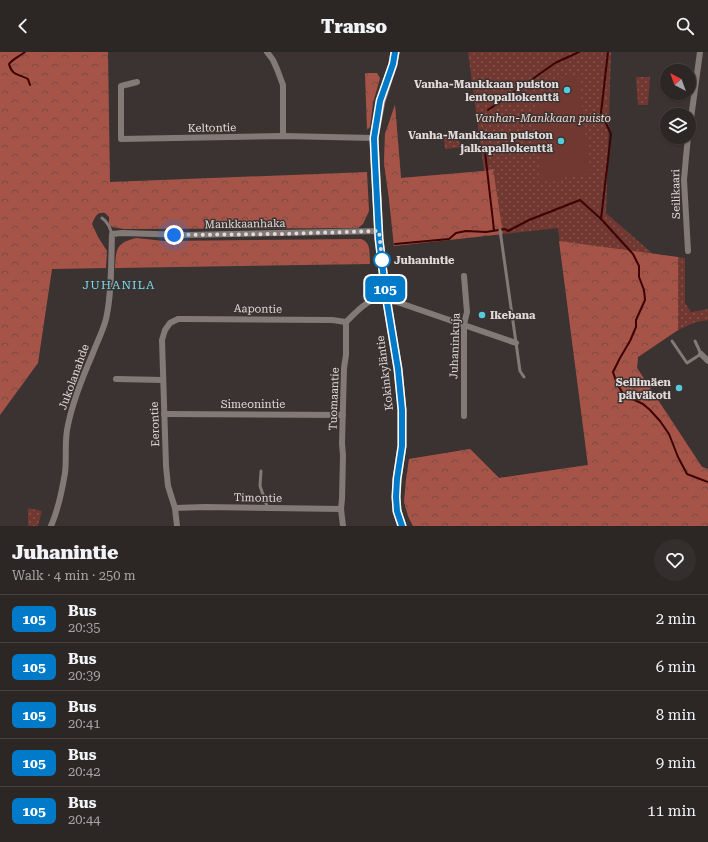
<!DOCTYPE html>
<meta charset="utf-8">
<style>
body{margin:0;font-family:"Roboto Serif",serif;background:#342e2d;color:#f1f3f6;height:100vh;display:flex;flex-direction:column;font-size:15px;white-space:nowrap}
*{box-sizing:border-box;margin:0}
p{font-size:13px;color:#a6a5a7}
.icon{flex:none;width:22px;height:22px;fill:none;stroke:currentColor;stroke-width:2;stroke-linecap:round;stroke-linejoin:round}
.map{position:relative;height:474px;overflow:hidden}
.drawer{display:flex;flex-direction:column;background:#2c2625;flex:1}
.drawer>*{flex:none}
.badge{padding:0 8px;border-radius:6px;font-size:14px;line-height:26px}
.needle{width:26px;rotate:319deg}
.fabs{position:absolute;left:660px;top:12px;display:grid;gap:8px}
.fabs a{display:grid;place-items:center;width:36px;height:36px;border-radius:50%;background:#2c2625;box-shadow:0 1px 3px #0004,0 0 0 1px #484342;font-size:20px}
.you{position:absolute;width:20px;height:20px;margin:-10px;border:3px solid #fff;border-radius:50%;background:#1a73e8;box-shadow:0 0 0 6px #1a73e833}
.map>.badge{position:absolute;translate:-50% -50%;box-shadow:0 0 0 2px #fff}
.round{display:grid;place-items:center;flex:none;width:42px;height:42px;border-radius:21px;background:#342e2d}
.head{display:flex;align-items:center;justify-content:space-between;height:68px;padding:0 12px}
h1{font-size:19px;font-weight:800;line-height:30px}
ul{padding:0;list-style:none}
li{display:flex;align-items:center;gap:12px;height:48px;padding:0 12px;border-top:1px solid #484342}
li div{flex:1}
li b{display:block;font-size:15px}
li em{font-style:normal}
li .badge{min-width:44px;font-weight:700;text-align:center}
header{display:flex;justify-content:space-between;align-items:center;height:52px;padding:0 12px;background:#2c2625;font-size:18px;font-weight:800}
.map>svg:first-child{display:block}
.grass{fill:url(#grass-dots)}
.forest{fill:url(#forest-crowns)}
.pitch{fill:#703830}
.lines{fill:none;stroke-linecap:round;stroke-linejoin:round}
.stream{stroke:#3d0201;stroke-width:2}
.service{stroke:#837a78;stroke-width:3}
.minor{stroke:#837a78;stroke-width:6}
.secondary{stroke:#9a7c77;stroke-width:9}
.line-casing{stroke:#fff;stroke-width:9}
.line{stroke:#007ac9;stroke-width:6}
.walk{stroke:#e0dada;stroke-width:4;stroke-dasharray:0 7.2}
.poi-dot{fill:#54cadd;stroke:#3b3331;stroke-width:1.5}
.stop-dot{fill:#fff;stroke:#007ac9;stroke-width:2}
.labels{text-anchor:middle;dominant-baseline:central;stroke-width:3;stroke-linejoin:round;paint-order:stroke}
.poi-label{font-size:11px;font-weight:bold;fill:#e0dada;stroke:#3b3331;text-anchor:end}
.park-label{font-size:11px;font-style:italic;fill:#f2d9d4;stroke:#3b3331}
.street-label{font-size:11px;fill:#e0dada;stroke:#3b3331}
.stop-label{font-size:11px;font-weight:bold;fill:#e0dada;stroke:#3b3331;text-anchor:start}
.neighbourhood-label{font-size:12px;letter-spacing:1px;fill:#74dcee;stroke:#3b3331}
</style>
<header><svg class="icon" aria-label="back" viewBox="0 0 24 24"><path d="M15 5l-7 7 7 7"/></svg>Transo<svg class="icon" aria-label="search" viewBox="0 0 24 24"><circle cx="10" cy="10" r="6"/><path d="M15 15l6 6"/></svg></header>
<div class="map">
<svg width="708" height="474" viewBox="0 0 708 474">
<defs>
<pattern id="grass-dots" width="8" height="8" patternUnits="userSpaceOnUse"><rect width="8" height="8" fill="#703830"/><path d="M2 2h.1M6 6h.1" fill="none" stroke="#84544d" stroke-width="1.8" stroke-linecap="round"/></pattern>
<pattern id="forest-crowns" width="20" height="18" patternUnits="userSpaceOnUse"><rect width="20" height="18" fill="#a75448"/><path d="M2 6a3 3 0 1 1 6 0M12 15a3 3 0 1 1 6 0" fill="none" stroke="#7a4b45"/></pattern>
</defs>
<rect width="100%" height="100%" fill="#3b3331"/>
<g class="grass">
<polygon points="468,0 611,0 606,161 653,202 685,206 685,251 691,260 708,257 708,268 696,270 678,278 638,305 637,316 702,415 708,417 708,474 413,474 408,464 404,450 406,428 409,407 470,397 499,426 588,413 558,176 394,194 389,147 384,111 385,82 395,53 401,126 484,119"/>
<polygon points="636,25 650,25 648,53 638,53"/>
<polygon points="451,81 464,95 445,97 444,87"/>
<polygon points="28,456 42,459 38,474 28,474"/>
</g>
<g class="forest">
<path d="M0 0H108L110 130 367 120 369 159 363 172 358 176 124 177 112 175 109 172V165L105 161C96 160 96 164 92 172L98 185 107 199 106 216 52 217 38 311 0 363Z"/>
<polygon points="365,21 377,21 380,26 373,51 370,75 367,78"/>
<polygon points="395,53 401,126 484,119 493,117 503,182 394,194 389,147 384,111 385,82"/>
<path d="M136 186 164 189 361 187C372 191 369 202 370 212L115 216C116 197 116 191 136 186Z"/>
<polygon points="559,189 678,205 678,278 638,305 637,316 702,415 708,417 708,474 413,474 408,464 404,450 406,428 409,407 470,397 499,426 588,413"/>
</g>
<polygon class="pitch" points="578,24 591,122 542,129 532,55 556,52 553,27"/>
<g class="lines">
<g class="stream">
<path d="M25 0C20 4 13 7 9 12 12 24 19 22 28 27L30 33"/>
<polyline points="527,31 555,11 579,0"/>
<polyline points="488,58 521,35"/>
<polyline points="485,100 494,178"/>
<polyline points="601,167 611,82 601,61 608,0"/>
<polyline points="395,192 449,187 456,181 466,179 486,180 505,177 508,179 529,168 580,148 601,167 633,202 639,214 639,225 644,238 645,248 636,268 636,275 630,289 620,306 613,320 617,332 624,343 643,352 650,358 660,369 669,382 678,405 687,422 708,430"/>
</g>
<g class="service">
<path d="M102 166C108 170 110 176 112 182"/>
<polyline points="500,178 520,319 524,325"/>
<polyline points="672,289 687,311 701,302 695,289"/>
<polyline points="261,419 260,434 268,457"/>
</g>
<g class="minor">
<polyline points="267,0 273,8 277,17 283,33 283,84"/>
<polyline points="137,30 121,34 121,87 283,84 374,86"/>
<polyline points="689,81 700,0"/>
<polyline points="688,199 684,128 686,105 688,85"/>
<polyline points="387,249 397,250 516,291"/>
<polyline points="701,302 708,309"/>
<polyline points="116,327 163,328"/>
<polyline points="164,362 343,363"/>
<polyline points="464,364 464,272 467,260 464,224"/>
<polyline points="175,456 205,455 341,457"/>
<path d="M51 474C58 458 62 439 65 421 67 405 64 389 68 373 73 348 83 324 93 301 97 290 103 279 106 267 112 241 111 209 112 182L122 181 186 183 379 179"/>
<polyline points="177,474 175,456 168,434 166,414 162,288 165,278 170,271 178,267 185,267 332,268 346,270"/>
<path d="M343 474 341 457 342 447 343 404 342 391 344 316 346 303V270C357 259 370 245 386 244"/>
</g>
<polyline class="secondary" points="395,0 393,12 381,49 374,86 379,187 386,244 398,317 402,358 402,394 397,427 396,445 397,459 402,474"/>
</g>
<g class="lines">
<defs>
<polyline id="line" points="395,0 393,12 380,49 374,86 375,109 379,187 386,244 398,317 402,358 402,394 397,427 396,445 397,459 402,474"/>
</defs>
<use href="#line" class="line-casing"/>
<use href="#line" class="line"/>
<polyline class="walk" points="174,183 278,182 379,179 382,208"/>
</g>
<g class="poi-dot">
<circle cx="567" cy="38" r="4"/>
<circle cx="561" cy="89" r="4"/>
<circle cx="482" cy="263" r="4"/>
<circle cx="679" cy="336" r="4"/>
</g>
<circle class="stop-dot" cx="382" cy="208" r="8"/>
<g class="labels">
<g class="poi-label">
<text x="559" y="32">Vanha-Mankkaan puiston<tspan x="559" dy="13">lentopallokenttä</tspan></text>
<text x="553" y="83">Vanha-Mankkaan puiston<tspan x="553" dy="13">jalkapallokenttä</tspan></text>
<text x="490" y="263" text-anchor="start">Ikebana</text>
<text x="671" y="330">Seilimäen<tspan x="671" dy="13">päiväkoti</tspan></text>
</g>
<g class="park-label">
<text x="543" y="66">Vanhan-Mankkaan puisto</text>
</g>
<g class="street-label">
<text transform="translate(212 76) rotate(-1)">Keltontie</text>
<text transform="translate(676 142) rotate(-91)">Seilikaari</text>
<text transform="translate(245 172) rotate(-1)">Mankkaanhaka</text>
<text transform="translate(258 257) rotate(1)">Aapontie</text>
<text transform="translate(455 294) rotate(-88)">Juhaninkuja</text>
<text transform="translate(385 321) rotate(-97)">Kokinkyläntie</text>
<text transform="translate(74 325) rotate(-70)">Jukolanahde</text>
<text transform="translate(334 347) rotate(-88)">Tuomaantie</text>
<text x="253" y="352">Simeonintie</text>
<text transform="translate(155 372) rotate(-92)">Eerontie</text>
<text transform="translate(258 446) rotate(1)">Timontie</text>
</g>
<g class="stop-label">
<text x="394" y="208">Juhanintie</text>
</g>
<g class="neighbourhood-label">
<text x="119" y="233">JUHANILA</text>
</g>
</g>
</svg>
<div class="fabs">
<a><svg class="needle" viewBox="-14 -14 28 28"><path d="M0-13l5 13h-10z" fill="#e53935"/><path d="M0 13l5-13h-10z" fill="#a6a5a7"/></svg></a>
<a><svg class="icon" aria-label="layers" viewBox="0 0 24 24"><path d="M12 4l9 5-9 5-9-5zM3 14l9 5 9-5"/></svg></a>
</div>
<div class="you" style="left:174px;top:183px"></div>
<b class="badge" style="left:385px;top:237px;background:#007ac9;color:#fff">105</b>
</div>
<section class="drawer">
<div class="head"><div><h1>Juhanintie</h1><p>Walk · 4 min · 250 m</p></div><a class="round"><svg class="icon" aria-label="heart" viewBox="0 0 24 24"><path d="M12 20l-8-8c-3-5 5-10 8-4 3-6 11-1 8 4z"/></svg></a></div>
<ul>
<li><span class="badge" style="background:#007ac9;color:#fff">105</span><div><b>Bus</b><p>20:35</p></div><em>2 min</em></li>
<li><span class="badge" style="background:#007ac9;color:#fff">105</span><div><b>Bus</b><p>20:39</p></div><em>6 min</em></li>
<li><span class="badge" style="background:#007ac9;color:#fff">105</span><div><b>Bus</b><p>20:41</p></div><em>8 min</em></li>
<li><span class="badge" style="background:#007ac9;color:#fff">105</span><div><b>Bus</b><p>20:42</p></div><em>9 min</em></li>
<li><span class="badge" style="background:#007ac9;color:#fff">105</span><div><b>Bus</b><p>20:44</p></div><em>11 min</em></li>
</ul>
</section>
